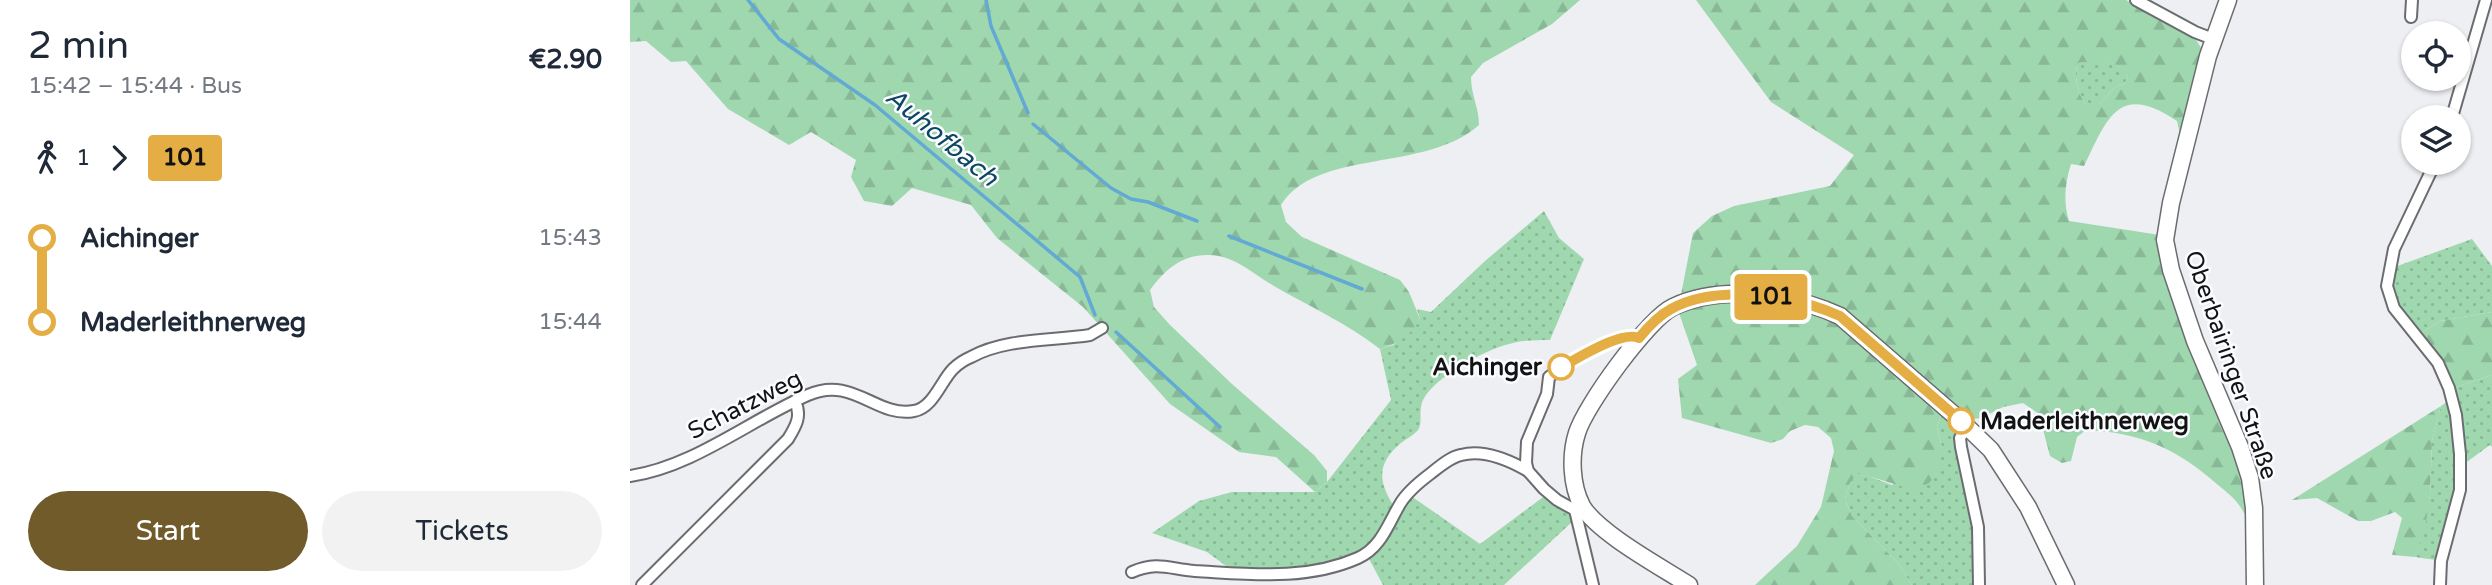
<!DOCTYPE html>
<meta charset="utf-8">
<style>
body{margin:0;font-family:"Varela Round",sans-serif;background:#f2f2f3;color:#1f2937;height:100vh;display:flex;flex-direction:column;font-size:26px;white-space:nowrap}
*{box-sizing:border-box;margin:0}
p{font-size:23px;color:#747a83}
.icon{flex:none;width:38px;height:38px;fill:none;stroke:currentColor;stroke-width:2;stroke-linecap:round;stroke-linejoin:round}
.map{position:relative;flex:1;overflow:hidden}
.panel{display:flex;flex-direction:column;background:#fff;width:630px}
.panel>*{flex:none}
.badge{padding:0 14px;border-radius:5px;font-size:24px;line-height:46px}
.tools{position:absolute;left:1771px;top:21px;display:grid;gap:14px}
.tools a{display:grid;place-items:center;width:70px;height:70px;border-radius:50%;background:#fff;box-shadow:0 2px 5px #0004;font-size:35px}
.map>.badge{position:absolute;translate:-50% -50%;box-shadow:0 0 0 4px #fff}
.legs{display:flex;align-items:center;gap:10px;height:77px;padding:0 28px;font-size:23px}
.legs p{margin-inline-start:auto}
.head{display:flex;align-items:center;justify-content:space-between;height:119px;padding:0 28px}
h1{font-size:38px;font-weight:600;line-height:52px}
.primary-button{display:flex;gap:14px;margin-top:auto;padding:14px 28px}
.primary-button a{flex:1;height:80px;border-radius:42px;background:#715b2b;color:#fff;font-size:28px;font-weight:600;line-height:80px;text-align:center}
.primary-button a+a{background:#f2f2f3;color:#1f2937}
ul{padding:0 28px;list-style:none}
li{display:flex;align-items:center;gap:24px;height:84px;font-size:26px}
li i{display:grid;place-items:center;width:10px;height:100%;margin:0 9px;background:currentColor}
li i::after{content:'';width:18px;height:18px;margin:-9px;border:5px solid;border-radius:50%;background:#fff}
li p{margin-inline-start:auto}
li:first-child i{background:linear-gradient(#0000 50%,currentColor 0)}
li:last-child i{background:linear-gradient(currentColor 50%,#0000 0)}
main{display:flex;flex:1;min-height:0}
.map>svg:first-child{display:block}
.grass{fill:url(#grass-dots)}
.forest{fill:url(#forest-firs);fill-rule:evenodd}
.lines{fill:none;stroke-linecap:round;stroke-linejoin:round}
.stream{stroke:#62a9d3;stroke-width:3.5}
.street-casing{stroke:#6b6c6f;stroke-width:14}
.secondary-casing{stroke:#6b6c6f;stroke-width:19}
.street{stroke:#fff;stroke-width:10}
.secondary{stroke:#fff;stroke-width:16}
.line-1-casing{stroke:#fff;stroke-width:16}
.line-1{stroke:#e4ae44;stroke-width:10}
.stop-1-dot{fill:#fff;stroke:#e4ae44;stroke-width:3.5}
.labels{text-anchor:middle;dominant-baseline:central;stroke-width:5;stroke-linejoin:round;paint-order:stroke}
.street-label{font-size:24px;fill:#131314;stroke:#fbfcff}
.stop-label{font-size:24px;font-weight:bold;fill:#131314;stroke:#fbfcff;text-anchor:end}
.water-label{font-size:26px;font-style:italic;fill:#0c4663;stroke:#fbfcff}
</style>
<main>
<section class="panel">
<div class="head"><div><h1>2 min</h1><p>15:42 – 15:44 · Bus</p></div><b>€2.90</b></div>
<div class="legs"><svg class="icon" aria-label="walk" viewBox="0 0 24 24"><circle cx="13" cy="4" r="2"/><path d="M13 8l-2 6 4 7M11 14l-3 7M7 12l3-4h3l4 4"/></svg>1<svg class="icon" aria-label="forward" viewBox="0 0 24 24"><path d="M9 5l7 7-7 7"/></svg><b class="badge" style="background:#e4ae44;color:#111">101</b></div>
<ul>
<li><i style="color:#e4ae44"></i><b>Aichinger</b><p>15:43</p></li>
<li><i style="color:#e4ae44"></i><b>Maderleithnerweg</b><p>15:44</p></li>
</ul>
<div class="primary-button"><a>Start</a><a>Tickets</a></div>
</section>
<div class="map">
<svg width="1862" height="585" viewBox="0 0 1862 585">
<defs>
<pattern id="grass-dots" width="8" height="8" patternUnits="userSpaceOnUse" patternTransform="scale(1.75)"><rect width="8" height="8" fill="#9fd8af"/><path d="M2 2h.1M6 6h.1" fill="none" stroke="#88b896" stroke-width="1.8" stroke-linecap="round"/></pattern>
<pattern id="forest-firs" width="22" height="20" patternUnits="userSpaceOnUse" patternTransform="scale(1.75)"><rect width="22" height="20" fill="#9fd8af"/><path d="M5 1l3.5 6h-7zM16 11l3.5 6h-7z" fill="#88b896"/></pattern>
</defs>
<rect width="100%" height="100%" fill="#edeff2"/>
<g class="grass">
<path d="M1455 62H1481L1497 72 1498 78 1494 84 1485 87 1470 104H1456C1448 95 1443 75 1448 63Z"/>
<path d="M914 211 929 238 954 259 920 340C908 340 895 340 883 343 858 348 811 374 796 395 786 408 794 422 788 430 784 435 776 439 771 443 746 464 748 482 765 508L748 539 727 556 673 571H603L577 552 522 533 569 501 602 492H685L697 482 761 400 750 349 763 345 790 319 787 309 801 312 855 261Z"/>
<path d="M1842 239 1862 266V312L1810 321 1791 333C1773 313 1757 298 1762 268Z"/>
<polygon points="1862,375 1862,447 1860,445 1834,464 1823,388"/>
<polygon points="1820,400 1828,477 1822,511 1806,560 1785,557 1800,496 1802,441 1811,406"/>
<polygon points="1312,412 1326,423 1325,437 1342,503 1346,585 1282,585 1267,562 1222,516 1215,499 1220,483 1228,472 1262,485 1312,448 1307,427"/>
<polygon points="916,495 937,512 943,521 874,585 753,585 738,557 781,496 850,544"/>
</g>
<g class="forest">
<path d="M0 0H950L922 24 853 63 841 77C841 95 849 108 849 125 795 173 687 148 651 205L656 222 672 237 770 280 779 292 790 319C781 336 768 343 750 349 717 323 680 307 644 286 623 274 603 254 577 255 551 255 534 271 520 290L524 307 540 325 602 384 684 455 697 471V482L685 492 646 457 609 452 540 404 453 307 367 238 341 205 282 188 262 206 234 201 221 177 226 160 181 132 159 145 98 109 56 61 41 62 16 41 0 42Z"/>
<path d="M1066 0H1496L1565 38 1573 51 1552 143 1547 121C1488 81 1477 119 1454 166L1441 164C1435 183 1433 202 1439 221L1530 235 1613 466 1621 539C1619 531 1618 520 1614 513 1608 501 1598 493 1588 485 1548 449 1509 432 1456 430L1447 437 1441 461 1432 463 1420 456 1409 414 1393 403 1373 407 1351 418 1335 420 1312 412 1307 427 1312 448 1309 471 1299 483 1284 490 1228 473 1220 483 1215 499 1222 516 1267 562 1282 585H1125L1167 546 1191 507 1204 451 1201 438 1188 427 1175 425 1160 431 1153 439 1141 443 1052 418 1048 379 1067 365 1048 310 1063 233 1082 216 1104 206 1200 186 1224 155 1141 102ZM1455 62H1481L1496 72 1498 78 1494 84 1485 87 1470 104H1456C1448 95 1443 75 1448 63Z"/>
<polygon points="1862,312 1862,375 1823,388 1791,333 1810,321"/>
<polygon points="1811,406 1802,441 1800,495 1796,522 1785,557 1762,555 1772,518 1765,512 1741,521 1728,521 1687,498 1662,500"/>
</g>
<g class="lines">
<g class="stream">
<polyline points="118,0 149,39 245,105 450,277 465,315"/>
<polyline points="356,0 361,26 398,113"/>
<polyline points="403,124 481,188 501,199 518,202 567,221"/>
<polyline points="599,236 732,289"/>
<polyline points="486,332 590,427"/>
</g>
<defs>
<g id="street">
<polyline points="1506,0 1565,32 1583,39"/>
<polyline points="1781,17 1782,0"/>
<polyline points="1822,117 1856,0"/>
<polyline points="1805,163 1764,249 1757,286 1764,308 1808,363 1819,388 1826,415 1830,454 1830,490 1811,561 1810,585"/>
<polyline points="1337,426 1330,438 1331,447 1348,527 1349,585"/>
<path d="M0 476C63 467 120 420 178 395 223 375 246 418 284 411 303 408 311 381 323 369 328 364 334 360 341 357 376 338 421 341 460 335L472 328"/>
<path d="M945 510 927 500 914 489 898 471 896 463 897 442 917 394 919 377C934 365 991 330 1009 338"/>
<polyline points="945,510 963,585"/>
<path d="M502 572C528 561 539 569 565 571 620 574 676 581 728 558 751 548 758 524 770 504 777 492 788 483 800 474 809 467 820 457 831 455 853 449 879 460 898 471"/>
<path d="M12 585 158 439C166 426 172 416 165 401"/>
</g>
<g id="secondary">
<polyline points="1598,0 1578,56 1541,203 1535,240 1541,270 1565,341 1610,447 1620,478 1624,508 1625,585"/>
<path d="M1059 585C1031 567 968 533 952 506 941 485 940 455 947 433 955 406 1018 319 1043 307 1092 284 1162 294 1210 316L1331 421 1361 450 1398 507 1436 585"/>
</g>
</defs>
<use href="#street" class="street-casing"/>
<use href="#secondary" class="secondary-casing"/>
<use href="#street" class="street"/>
<use href="#secondary" class="secondary"/>
</g>
<g class="lines">
<defs>
<path id="line-1" d="M931 367C947 359 992 330 1009 338 1018 327 1028 316 1041 309 1086 284 1164 295 1210 316L1331 421"/>
</defs>
<use href="#line-1" class="line-1-casing"/>
<use href="#line-1" class="line-1"/>
</g>
<g class="stop-1-dot">
<circle cx="931" cy="367" r="12"/>
<circle cx="1331" cy="421" r="12"/>
</g>
<g class="labels">
<g class="street-label">
<text transform="translate(1601 365) rotate(71)">Oberbairinger Straße</text>
<text transform="translate(115 405) rotate(-27)">Schatzweg</text>
</g>
<g class="stop-label">
<text x="912" y="367">Aichinger</text>
<text x="1350" y="421" text-anchor="start">Maderleithnerweg</text>
</g>
<g class="water-label">
<text transform="translate(312 137) rotate(40)">Auhofbach</text>
</g>
</g>
</svg>
<div class="tools">
<a><svg class="icon" aria-label="locate" viewBox="0 0 24 24"><circle cx="12" cy="12" r="6"/><path d="M12 2v4M12 18v4M2 12h4M18 12h4"/></svg></a>
<a><svg class="icon" aria-label="layers" viewBox="0 0 24 24"><path d="M12 4l9 5-9 5-9-5zM3 14l9 5 9-5"/></svg></a>
</div>
<b class="badge" style="left:1141px;top:297px;background:#e4ae44;color:#111">101</b>
</div>
</main>
